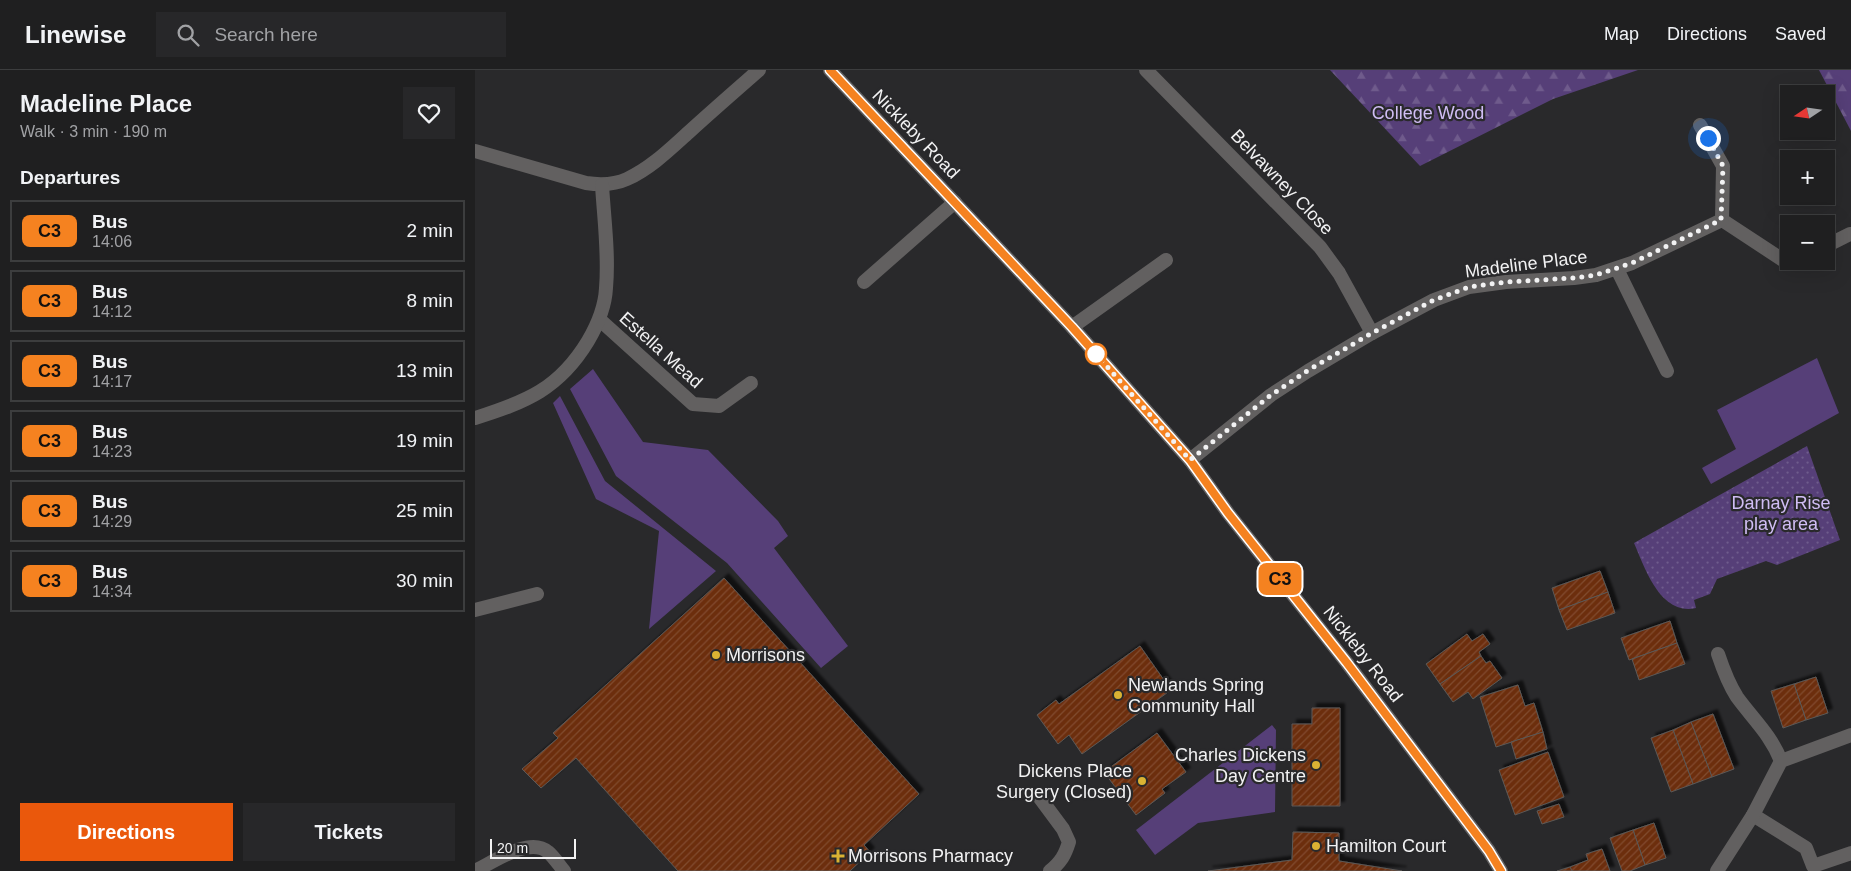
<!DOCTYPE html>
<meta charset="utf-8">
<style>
body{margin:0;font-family:Helvetica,sans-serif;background:#272729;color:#f1f3f6;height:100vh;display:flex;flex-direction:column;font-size:19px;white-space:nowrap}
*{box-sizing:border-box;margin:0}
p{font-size:16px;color:#a1a2a5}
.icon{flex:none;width:28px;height:28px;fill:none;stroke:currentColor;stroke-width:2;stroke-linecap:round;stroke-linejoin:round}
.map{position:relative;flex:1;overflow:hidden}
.panel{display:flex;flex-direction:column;background:#1f1f20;width:475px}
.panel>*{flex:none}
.badge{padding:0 10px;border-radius:8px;font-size:18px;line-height:32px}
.needle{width:32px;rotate:257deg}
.fabs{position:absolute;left:1305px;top:15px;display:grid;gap:10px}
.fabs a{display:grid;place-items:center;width:55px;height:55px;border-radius:0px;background:#1f1f20;box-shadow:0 5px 20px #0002,0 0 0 1px #3c3d3e;font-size:25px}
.scale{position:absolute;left:15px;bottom:12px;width:86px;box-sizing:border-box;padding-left:5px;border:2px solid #f2f2f3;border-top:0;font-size:14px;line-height:18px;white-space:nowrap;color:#f2f2f3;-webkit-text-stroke:4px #29292b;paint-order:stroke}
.you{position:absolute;width:25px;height:25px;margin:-12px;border:4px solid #fff;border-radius:50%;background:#1a73e8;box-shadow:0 0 0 8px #1a73e833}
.map>.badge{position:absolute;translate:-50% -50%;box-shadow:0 0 0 2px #fff}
h2{padding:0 20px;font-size:19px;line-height:45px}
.round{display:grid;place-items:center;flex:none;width:52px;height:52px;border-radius:0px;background:#272729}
.overview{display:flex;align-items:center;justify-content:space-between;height:85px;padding:0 20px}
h1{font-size:24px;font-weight:600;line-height:38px}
.primary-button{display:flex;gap:10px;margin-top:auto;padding:10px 20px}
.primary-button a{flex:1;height:58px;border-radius:0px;background:#ea580c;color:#fff;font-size:20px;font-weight:600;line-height:58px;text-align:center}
.primary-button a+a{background:#272729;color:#f1f3f6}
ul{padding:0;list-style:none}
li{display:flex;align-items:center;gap:15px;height:62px;margin:0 10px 8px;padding:0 10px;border:2px solid #3c3d3e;border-radius:0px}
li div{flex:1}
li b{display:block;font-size:19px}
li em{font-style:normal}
li .badge{min-width:55px;font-weight:700;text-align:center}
header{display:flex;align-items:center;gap:30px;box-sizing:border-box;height:70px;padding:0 25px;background:#1f1f20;border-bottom:1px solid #3c3d3e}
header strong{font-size:24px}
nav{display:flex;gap:28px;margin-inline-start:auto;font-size:18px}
.search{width:350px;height:45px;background:#272729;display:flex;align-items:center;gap:12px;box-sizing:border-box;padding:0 18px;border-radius:0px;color:#a1a2a5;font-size:19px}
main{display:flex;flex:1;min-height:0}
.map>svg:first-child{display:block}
.grass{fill:#563f78}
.forest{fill:url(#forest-firs)}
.park{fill:url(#park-dots)}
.building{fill:url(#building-hatch);stroke:#5c5957;filter:url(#shadow)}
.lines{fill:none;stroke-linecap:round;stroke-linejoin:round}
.service{stroke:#626060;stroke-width:14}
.minor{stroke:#626060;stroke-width:14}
.line-casing{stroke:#fff;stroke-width:11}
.line{stroke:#f58220;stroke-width:8}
.walk{stroke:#f2f2f3;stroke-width:5;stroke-dasharray:0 9}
.stop-dot{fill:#fff;stroke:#f58220;stroke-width:2.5}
.poi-dot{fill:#dab333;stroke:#29292b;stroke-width:2}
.labels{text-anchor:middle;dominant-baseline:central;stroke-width:4.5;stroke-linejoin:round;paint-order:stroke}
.park-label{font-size:18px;fill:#d0bdf4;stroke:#29292b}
.street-label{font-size:18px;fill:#f2f2f3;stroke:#29292b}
.poi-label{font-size:18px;fill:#f2f2f3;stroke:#29292b;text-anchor:start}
</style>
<header>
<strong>Linewise</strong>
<div class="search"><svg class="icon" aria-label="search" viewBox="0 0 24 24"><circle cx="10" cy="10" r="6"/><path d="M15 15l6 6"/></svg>Search here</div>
<nav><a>Map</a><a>Directions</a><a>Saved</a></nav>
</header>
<main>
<section class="panel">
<div class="overview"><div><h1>Madeline Place</h1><p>Walk · 3 min · 190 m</p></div><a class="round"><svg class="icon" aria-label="heart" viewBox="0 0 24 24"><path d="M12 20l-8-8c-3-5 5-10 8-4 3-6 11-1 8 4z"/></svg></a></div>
<h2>Departures</h2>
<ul>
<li><span class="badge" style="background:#f58220;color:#111">C3</span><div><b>Bus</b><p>14:06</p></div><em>2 min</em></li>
<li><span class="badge" style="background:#f58220;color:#111">C3</span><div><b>Bus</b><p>14:12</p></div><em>8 min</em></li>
<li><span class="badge" style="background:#f58220;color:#111">C3</span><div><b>Bus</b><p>14:17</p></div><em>13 min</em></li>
<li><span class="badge" style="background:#f58220;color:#111">C3</span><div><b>Bus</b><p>14:23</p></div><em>19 min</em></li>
<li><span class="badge" style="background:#f58220;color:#111">C3</span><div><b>Bus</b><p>14:29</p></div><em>25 min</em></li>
<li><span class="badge" style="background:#f58220;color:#111">C3</span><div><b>Bus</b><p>14:34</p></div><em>30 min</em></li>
</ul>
<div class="primary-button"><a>Directions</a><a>Tickets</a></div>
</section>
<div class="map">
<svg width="1376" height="801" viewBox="0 0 1376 801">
<defs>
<pattern id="forest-firs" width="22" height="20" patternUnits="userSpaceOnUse" patternTransform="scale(1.25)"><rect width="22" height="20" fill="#563f78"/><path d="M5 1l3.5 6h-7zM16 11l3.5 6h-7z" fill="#6f5b8c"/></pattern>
<pattern id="park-dots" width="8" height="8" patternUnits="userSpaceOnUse" patternTransform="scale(1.25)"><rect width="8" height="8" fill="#563f78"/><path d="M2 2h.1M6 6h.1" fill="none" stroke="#6f5b8c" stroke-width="1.8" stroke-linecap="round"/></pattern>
<pattern id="building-hatch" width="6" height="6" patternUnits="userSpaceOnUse" patternTransform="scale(1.25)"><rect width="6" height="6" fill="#6c2d0c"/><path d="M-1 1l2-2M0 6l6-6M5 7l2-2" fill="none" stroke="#814c30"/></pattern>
<filter id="shadow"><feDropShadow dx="4.5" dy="-4.5" stdDeviation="1" flood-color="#0009"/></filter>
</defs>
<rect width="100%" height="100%" fill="#29292b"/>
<g class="grass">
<polygon points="1342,288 1364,343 1236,414 1227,398 1261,379 1242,340"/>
<polygon points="118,299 168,372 233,380 303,451 313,466 299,478 373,576 346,598 252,493 141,406 95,319"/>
<polygon points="85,326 130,411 241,501 174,559 184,461 121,429 78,333"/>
<polygon points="797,655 801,660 800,742 723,753 680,785 661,760"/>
</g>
<g class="forest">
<polygon points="855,0 1163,0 1078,29 945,96"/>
<polygon points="1344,0 1376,0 1376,61"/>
</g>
<path class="park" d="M1332 376 1365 470 1302 495 1291 491 1242 509 1235 524 1219 530 1221 538C1185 546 1170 498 1159 473Z"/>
<g class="building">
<polygon points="1125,501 1133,522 1084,540 1077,518"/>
<polygon points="249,508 444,724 389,775 395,782 375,801 203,801 101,688 66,718 47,699 83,668 78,663"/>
<polygon points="1133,522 1140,543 1092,560 1084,540"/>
<polygon points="1195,551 1202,573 1154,590 1146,568"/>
<polygon points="992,564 997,571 1008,564 1015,574 1004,582 1006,586 965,614 951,594"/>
<polygon points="1202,573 1210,594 1164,610 1157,589"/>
<polygon points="665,576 696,620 607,684 594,665 583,674 562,645 581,630 584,634"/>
<polygon points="1006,586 1011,593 1015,591 1027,608 998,629 993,622 978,632 965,614"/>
<polygon points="1341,607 1353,643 1331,650 1319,614"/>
<polygon points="1319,614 1331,650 1308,658 1296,621"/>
<polygon points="1043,615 1050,636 1059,633 1068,662 1021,677 1005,627"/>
<polygon points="837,638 865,638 865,736 817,736 817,654 837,654"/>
<polygon points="1238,644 1259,699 1237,707 1216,652"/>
<polygon points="1216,652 1237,707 1218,714 1198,660"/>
<polygon points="1198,660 1218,714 1196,722 1176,668"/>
<polygon points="1068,662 1072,679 1041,689 1036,672"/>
<polygon points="682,663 711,702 687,719 690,723 661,745 629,702"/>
<polygon points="1073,682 1089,727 1040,745 1024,700"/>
<polygon points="1084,734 1089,747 1067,754 1062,741"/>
<polygon points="1179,753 1191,788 1170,795 1158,760"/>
<polygon points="1158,760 1170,795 1155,801 1147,801 1135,768"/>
<polygon points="818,762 864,763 864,791 927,801 733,801 817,790"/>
<polygon points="1127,779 1135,801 1097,801 1095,797 1113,790 1111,784"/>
<polygon points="1095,797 1097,801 1082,801"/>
</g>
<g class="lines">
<g class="service">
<polyline points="1278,745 1331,778 1338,796 1376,783"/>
<path d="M0 801C18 792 55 766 73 782 79 787 84 795 89 801"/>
</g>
<g class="minor">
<polyline points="355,0 597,257 715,390 753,443 872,593 1014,781 1026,801"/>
<polyline points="671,0 845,177 864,203 897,263"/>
<path d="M0 81 111 113C125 115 139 115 152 109 176 98 195 79 214 62 237 41 260 21 284 0"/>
<polyline points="1247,150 1314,194 1320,191"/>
<polyline points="1351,176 1375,164"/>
<polyline points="1142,199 1192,301"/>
<polyline points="389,212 480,132"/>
<polyline points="125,250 218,334 244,336 276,313"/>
<polyline points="597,257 691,190"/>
<path d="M0 348C51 332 84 319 113 271 123 254 130 238 131 218 134 184 129 149 127 115"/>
<polyline points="715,390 796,325 833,301 897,263 959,230 994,217 1031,212 1099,208 1121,205 1157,193 1247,150 1248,96 1225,55"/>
<polyline points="0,540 62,524"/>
<path d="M1243 584C1248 599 1253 613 1262 627 1278 649 1296 665 1306 691"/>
<path d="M565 728 588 759 594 772C590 785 586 792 575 801"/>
<polyline points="1242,801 1278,745 1306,691 1376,665"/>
</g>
</g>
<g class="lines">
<defs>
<polyline id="line" points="355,0 597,257 715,390 753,443 872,593 1014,781 1026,801"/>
</defs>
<use href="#line" class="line-casing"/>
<use href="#line" class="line"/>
<polyline class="walk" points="621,284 715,390 796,325 832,301 897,263 959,230 994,217 1031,212 1099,208 1121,205 1157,193 1246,150 1248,96 1233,68"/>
</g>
<circle class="stop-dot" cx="621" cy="284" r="10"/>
<g class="poi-dot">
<circle cx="241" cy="585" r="5"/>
<circle cx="643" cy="625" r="5"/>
<circle cx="841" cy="695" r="5"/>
<circle cx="667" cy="711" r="5"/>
<circle cx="841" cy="776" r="5"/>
<path d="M360.5 778.5h5v5h5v5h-5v5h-5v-5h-5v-5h5z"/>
</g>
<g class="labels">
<g class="park-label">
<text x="953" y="43">College Wood</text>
<text x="1306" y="433">Darnay Rise<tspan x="1306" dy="21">play area</tspan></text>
</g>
<g class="street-label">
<text transform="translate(441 64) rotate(46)">Nickleby Road</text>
<text transform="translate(807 112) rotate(46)">Belvawney Close</text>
<text transform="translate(1051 194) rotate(-7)">Madeline Place</text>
<text transform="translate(186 280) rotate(42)">Estella Mead</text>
<text transform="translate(888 584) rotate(52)">Nickleby Road</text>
</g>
<g class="poi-label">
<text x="251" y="585">Morrisons</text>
<text x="653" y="615">Newlands Spring<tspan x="653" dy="21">Community Hall</tspan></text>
<text x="831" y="685" text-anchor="end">Charles Dickens<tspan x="831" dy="21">Day Centre</tspan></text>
<text x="657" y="701" text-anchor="end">Dickens Place<tspan x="657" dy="21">Surgery (Closed)</tspan></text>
<text x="851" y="776">Hamilton Court</text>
<text x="373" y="786">Morrisons Pharmacy</text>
</g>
</g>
</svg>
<div class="fabs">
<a><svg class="needle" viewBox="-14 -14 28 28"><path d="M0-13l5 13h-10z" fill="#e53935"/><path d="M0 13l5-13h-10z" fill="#a1a2a5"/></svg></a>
<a>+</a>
<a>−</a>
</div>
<div class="scale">20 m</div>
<div class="you" style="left:1233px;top:68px"></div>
<b class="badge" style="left:805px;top:509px;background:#f58220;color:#111">C3</b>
</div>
</main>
